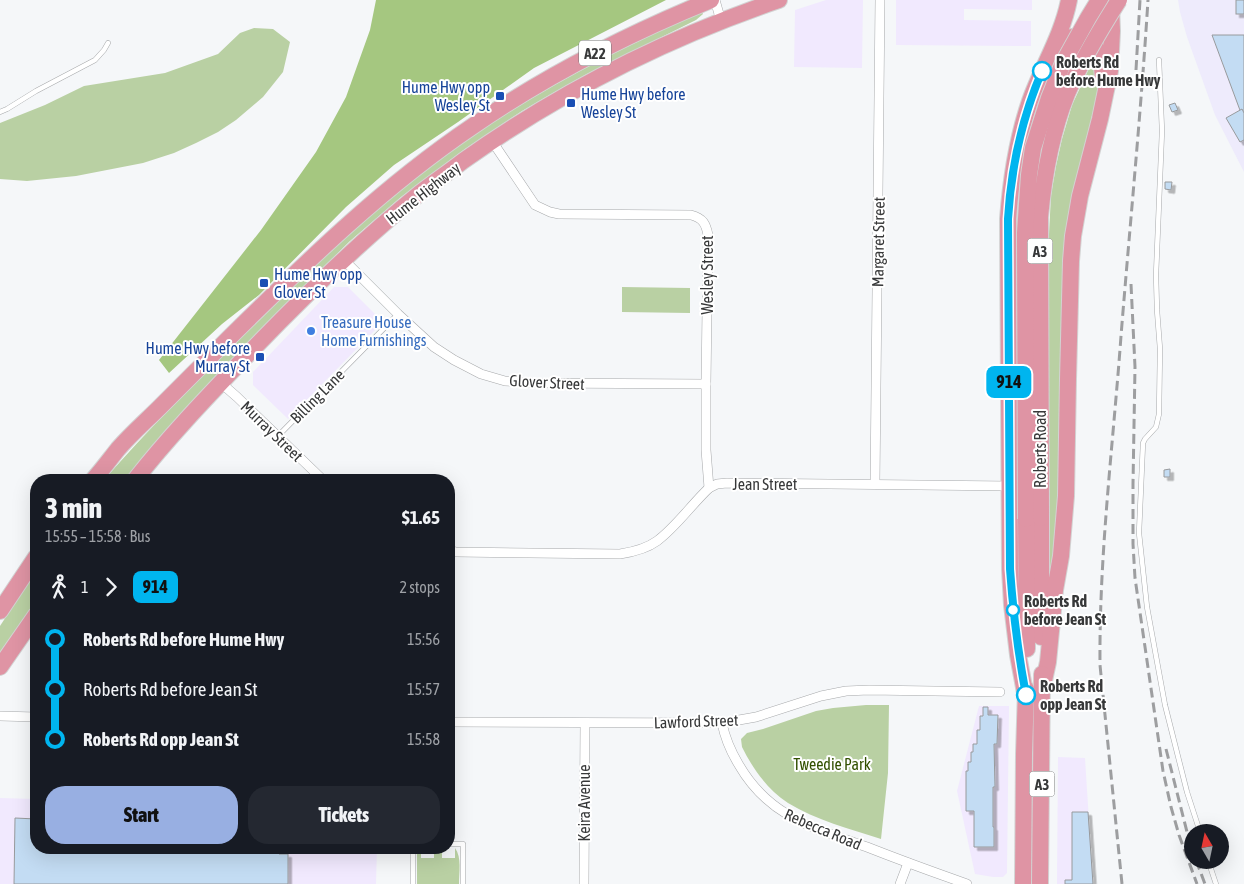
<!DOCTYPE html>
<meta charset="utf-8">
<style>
body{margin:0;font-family:"Asap Condensed",sans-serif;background:#242831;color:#f1f3f6;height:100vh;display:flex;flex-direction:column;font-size:19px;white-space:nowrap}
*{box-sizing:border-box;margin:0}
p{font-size:16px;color:#9ea1a6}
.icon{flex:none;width:28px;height:28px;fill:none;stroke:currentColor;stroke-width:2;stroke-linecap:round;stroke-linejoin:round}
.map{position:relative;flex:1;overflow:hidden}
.details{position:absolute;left:30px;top:474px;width:425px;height:380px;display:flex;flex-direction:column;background:#171b24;border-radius:20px;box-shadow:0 5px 20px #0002}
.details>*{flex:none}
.badge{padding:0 10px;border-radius:8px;font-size:18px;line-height:32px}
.needle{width:32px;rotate:351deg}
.fabs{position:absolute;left:1184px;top:824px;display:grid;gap:10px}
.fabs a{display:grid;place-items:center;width:45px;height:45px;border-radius:50%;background:#171b24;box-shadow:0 5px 20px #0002;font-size:25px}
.map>.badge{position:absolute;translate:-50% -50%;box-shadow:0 0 0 2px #fff}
.legs{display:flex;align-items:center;gap:8px;height:55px;padding:0 15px;font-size:16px}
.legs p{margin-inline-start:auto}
.overview{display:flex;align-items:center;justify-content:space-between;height:85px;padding:0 15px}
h1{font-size:28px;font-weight:800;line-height:38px}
.button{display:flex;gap:10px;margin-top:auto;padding:10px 15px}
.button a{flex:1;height:58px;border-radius:20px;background:#98afe2;color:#111;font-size:20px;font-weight:800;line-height:58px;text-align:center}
.button a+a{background:#242831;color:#f1f3f6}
ul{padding:0 15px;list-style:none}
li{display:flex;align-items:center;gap:18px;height:50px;font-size:19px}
li i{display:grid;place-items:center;width:8px;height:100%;margin:0 6px;background:currentColor}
li i::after{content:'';width:12px;height:12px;margin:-6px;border:4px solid;border-radius:50%;background:#171b24}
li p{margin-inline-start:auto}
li:first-child i{background:linear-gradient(#0000 50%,currentColor 0)}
li:last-child i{background:linear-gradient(currentColor 50%,#0000 0)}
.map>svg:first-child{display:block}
.commercial{fill:#f1e9fe}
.industrial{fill:#eeebfc}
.green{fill:#b9d0a3}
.forest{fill:#a5c780}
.building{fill:#c3dcf3;stroke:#989a9c;filter:url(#shadow)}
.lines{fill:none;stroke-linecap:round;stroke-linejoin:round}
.lane-casing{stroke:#a7a9ab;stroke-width:5.5}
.street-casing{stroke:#a7a9ab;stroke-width:10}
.highway-casing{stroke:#d3d3d3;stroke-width:18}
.lane{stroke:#fff;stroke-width:4.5}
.street{stroke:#fff;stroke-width:9}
.highway{stroke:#df94a4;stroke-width:16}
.rail{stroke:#9d9ea0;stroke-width:3;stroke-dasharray:10 5;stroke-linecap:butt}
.highway-bridge-casing{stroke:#d3d3d3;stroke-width:18;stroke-linecap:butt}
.highway-bridge{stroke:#df94a4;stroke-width:16}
.line-1-casing{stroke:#fff;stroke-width:11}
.line-1{stroke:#00b5ef;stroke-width:8}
.stop-1-dot{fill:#fff;stroke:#00b5ef;stroke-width:2.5}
.transit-dot{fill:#1a4fb4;stroke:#fff;stroke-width:2}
.shop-dot{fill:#3f7fe0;stroke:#fff;stroke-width:2}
.labels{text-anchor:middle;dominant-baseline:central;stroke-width:4;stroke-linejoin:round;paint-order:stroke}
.shield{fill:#fff;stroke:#737474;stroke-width:1}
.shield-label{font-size:15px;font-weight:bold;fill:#373839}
.stop-label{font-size:16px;font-weight:bold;fill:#373839;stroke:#fff;text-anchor:start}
.transit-label{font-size:16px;fill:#164399;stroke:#fff;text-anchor:end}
.street-label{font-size:16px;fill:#373839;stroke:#fff}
.shop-label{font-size:16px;fill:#366cbe;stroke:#fff;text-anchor:start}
.park-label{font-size:16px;fill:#325000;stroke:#fff}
</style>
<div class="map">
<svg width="1244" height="884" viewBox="0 0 1244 884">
<defs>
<filter id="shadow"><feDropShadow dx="3.5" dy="3.5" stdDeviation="0" flood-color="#0004"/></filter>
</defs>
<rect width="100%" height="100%" fill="#f5f7f9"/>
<g class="commercial">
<polygon points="826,0 863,0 862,68 794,67 795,10"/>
<polygon points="896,0 1032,0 1032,10 964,9 964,20 1031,21 1031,46 896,45"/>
<polygon points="334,287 348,287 383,322 288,419 253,385 253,372"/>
<polygon points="979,706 1009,706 1007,873 1003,877 993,877 975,874 957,791"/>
<polygon points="1058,757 1085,758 1093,884 1057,884"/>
<polygon points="0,798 36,799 36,848 377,848 376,884 0,884"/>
</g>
<polygon class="industrial" points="1178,0 1244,0 1244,172 1215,115 1187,37 1180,12"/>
<g class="green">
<path d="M702 12 703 14 696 20 686 25 585 75 553 93 522 111 465 149 401 197 350 241 293 297 161 436 125 480H104C147 430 196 383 243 336 288 292 332 247 380 206 476 124 587 62 702 12Z"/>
<polygon points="254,28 273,29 290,42 283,72 263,97 236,120 218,132 196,143 174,153 143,163 76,176 27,181 0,179 0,123 45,105 84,86 165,73 218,54 240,33"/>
<polygon points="1093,60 1101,89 1076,179 1070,205 1062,465 1053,578 1047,579 1049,385 1049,234 1051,195 1056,166 1062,139 1072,105"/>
<polygon points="622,287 690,288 690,313 622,312"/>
<polygon points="36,571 36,601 0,652 0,626"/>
<path d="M866 705H889L888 773 881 839C850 829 816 820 788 803 767 789 753 769 742 747L741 739 747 733 763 729 816 711 833 708Z"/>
<path d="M421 848V858H434V848H442V858H455V848C462 857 459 873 459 884H417V852Z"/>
</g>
<polygon class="forest" points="376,0 666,0 534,68 458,122 394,165 346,207 259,295 222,324 169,373 159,360 261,230 316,152 346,97 370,30"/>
<g class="building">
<rect x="1236" y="0" width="8" height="14"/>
<polygon points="1212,35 1244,35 1244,113 1241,113"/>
<polygon points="1175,103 1178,110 1172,112 1169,105"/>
<polygon points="1242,109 1244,113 1244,140 1240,142 1226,118"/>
<polygon points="1165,182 1172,182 1171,190 1165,189"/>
<polygon points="1170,469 1170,477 1164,477 1164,470"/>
<polygon points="983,707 988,707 988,715 998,715 997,744 994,744 995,787 993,787 993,827 994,827 994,847 974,847 974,811 966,811 966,771 968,771 968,762 971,762 971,752 973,752 973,744 977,744 977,730 980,730 980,716 983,716"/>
<polygon points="1072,812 1088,812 1093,884 1065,884 1065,880 1072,880"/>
<polygon points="15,818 36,819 36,848 279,848 279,854 288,854 288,884 14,884"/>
</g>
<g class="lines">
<defs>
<g id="lane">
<polyline points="1159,60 1162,131 1156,275 1157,310 1160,349 1159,414 1156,427 1145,439 1143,443 1139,533 1147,607 1165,705 1187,792 1200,832"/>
<polyline points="0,112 7,109 36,91 95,60 104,50 108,43"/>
<polyline points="278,436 398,314"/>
<polyline points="449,844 463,844 463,884"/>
<polyline points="1208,860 1216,884"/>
<polyline points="413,884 413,848"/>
</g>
<g id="street">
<polyline points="715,0 721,21"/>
<path d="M492 141 535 205 550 212 559 214 691 215C703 218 706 224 708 235L706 384V450L709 488"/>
<polyline points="343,259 398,314 434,347 454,360 481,374 505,381 534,383 706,384"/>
<polyline points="221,383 237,397 323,480"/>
<polyline points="875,484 880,0"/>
<path d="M449 550 456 552 620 554C633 552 646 549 657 541 676 527 691 505 709 488L717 484 727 483 1009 486"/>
<polyline points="0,716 36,717"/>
<polyline points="449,722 722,723 756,717 821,696 846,691 869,690 1000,692"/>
<path d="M722 723C725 738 731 752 739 765 769 817 814 828 867 847 900 860 933 872 967 884"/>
<polyline points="584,884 585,723"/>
<polyline points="900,884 908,863"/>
</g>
<g id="highway">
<path d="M1065 40C1071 36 1076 36 1083 38 1100 42 1102 63 1103 78"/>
<path d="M93 480C102 470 110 459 118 449 131 434 146 421 160 407 184 383 207 360 230 337 307 261 384 186 473 126 547 75 628 34 711 0"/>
<path d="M135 480C171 434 213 391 253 349 306 294 361 241 420 193 434 182 449 172 463 161 560 92 667 38 779 0"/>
<polyline points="1041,518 1041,637"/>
<polyline points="1026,519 1027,649"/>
<polyline points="0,611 36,557"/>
<polyline points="0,667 36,615"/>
<polyline points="1043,685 1048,662 1055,590 1061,556 1066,496 1068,379 1071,261 1073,236 1080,196 1100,119 1110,71 1112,31 1111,6"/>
<path d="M1026 698 1018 655 1012 605 1010 569 1008 219C1011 179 1017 139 1030 101 1042 67 1062 36 1069 0"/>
<polyline points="1023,884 1024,754 1026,689"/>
<polyline points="1040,884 1042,674"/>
</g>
</defs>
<use href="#lane" class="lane-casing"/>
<use href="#street" class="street-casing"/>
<use href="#highway" class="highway-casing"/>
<use href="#lane" class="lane"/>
<use href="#street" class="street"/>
<use href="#highway" class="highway"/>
<g class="rail">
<polyline points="1136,70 1140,0"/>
<polyline points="1131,284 1135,367 1133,484 1133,544 1135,578 1163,771 1171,807 1179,835 1197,884"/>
<polyline points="1166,749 1187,832 1192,849"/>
<polyline points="1196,860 1205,884"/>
<path d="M1122 884 1100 665C1099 555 1113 446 1121 336 1130 224 1141 112 1148 0"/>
</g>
<defs>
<g id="highway-bridge">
<path d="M1041 518 1040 217C1044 175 1051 134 1067 94 1081 61 1100 30 1119 0"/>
<polyline points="1026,519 1025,233 1029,175 1033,148 1049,98 1063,63 1088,18 1099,0"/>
</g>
</defs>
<use href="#highway-bridge" class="highway-bridge-casing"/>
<use href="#highway-bridge" class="highway-bridge"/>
</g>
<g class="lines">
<defs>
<path id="line-1" d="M1026 695C1018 653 1013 611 1010 569L1008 219C1011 168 1022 118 1042 71"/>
</defs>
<use href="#line-1" class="line-1-casing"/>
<use href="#line-1" class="line-1"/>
</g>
<g class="stop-1-dot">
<circle cx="1042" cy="71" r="9"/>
<circle cx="1013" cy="610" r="6"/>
<circle cx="1026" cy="695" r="9"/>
</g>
<g class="transit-dot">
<rect x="495" y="91" width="10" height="10" rx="2.5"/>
<rect x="566" y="98" width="10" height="10" rx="2.5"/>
<rect x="259" y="278" width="10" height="10" rx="2.5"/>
<rect x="255" y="352" width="10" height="10" rx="2.5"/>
</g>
<circle class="shop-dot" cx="311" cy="331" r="5"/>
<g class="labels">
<g class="shield">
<rect x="579" y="40.5" width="32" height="25" rx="4"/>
<rect x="1027.5" y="238.5" width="25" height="25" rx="4"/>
<rect x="1029.5" y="771.5" width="25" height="25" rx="4"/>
</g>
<g class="shield-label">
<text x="595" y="53">A22</text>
<text x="1040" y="251">A3</text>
<text x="1042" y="784">A3</text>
</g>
<g class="stop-label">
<text x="1056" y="62">Roberts Rd<tspan x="1056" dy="18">before Hume Hwy</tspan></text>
<text x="1024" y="601">Roberts Rd<tspan x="1024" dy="18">before Jean St</tspan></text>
<text x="1040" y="686">Roberts Rd<tspan x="1040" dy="18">opp Jean St</tspan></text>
</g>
<g class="transit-label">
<text x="490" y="87">Hume Hwy opp<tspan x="490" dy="18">Wesley St</tspan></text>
<text x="581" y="94" text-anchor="start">Hume Hwy before<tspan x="581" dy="18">Wesley St</tspan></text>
<text x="274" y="274" text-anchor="start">Hume Hwy opp<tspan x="274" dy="18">Glover St</tspan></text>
<text x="250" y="348">Hume Hwy before<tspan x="250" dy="18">Murray St</tspan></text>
</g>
<g class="street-label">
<text transform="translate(423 193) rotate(-38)">Hume Highway</text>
<text transform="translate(878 242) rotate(-89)">Margaret Street</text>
<text transform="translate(707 275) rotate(-90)">Wesley Street</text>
<text transform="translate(547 382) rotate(3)">Glover Street</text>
<text transform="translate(317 396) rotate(-45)">Billing Lane</text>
<text transform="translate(272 431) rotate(44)">Murray Street</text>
<text transform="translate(1040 449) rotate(-90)">Roberts Road</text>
<text x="765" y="484">Jean Street</text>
<text transform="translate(696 721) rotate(-2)">Lawford Street</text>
<text transform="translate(584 803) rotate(-90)">Keira Avenue</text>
<text transform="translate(823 829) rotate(23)">Rebecca Road</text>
</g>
<g class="shop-label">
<text x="321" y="322">Treasure House<tspan x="321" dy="18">Home Furnishings</tspan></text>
</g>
<g class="park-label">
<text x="832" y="764">Tweedie Park</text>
</g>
</g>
</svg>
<div class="fabs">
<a><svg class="needle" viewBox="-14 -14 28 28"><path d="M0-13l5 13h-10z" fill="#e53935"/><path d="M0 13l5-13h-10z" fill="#9ea1a6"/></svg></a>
</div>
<b class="badge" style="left:1009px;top:382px;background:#00b5ef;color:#111">914</b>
<section class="details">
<div class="overview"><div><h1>3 min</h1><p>15:55 – 15:58 · Bus</p></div><b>$1.65</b></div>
<div class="legs"><svg class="icon" aria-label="walk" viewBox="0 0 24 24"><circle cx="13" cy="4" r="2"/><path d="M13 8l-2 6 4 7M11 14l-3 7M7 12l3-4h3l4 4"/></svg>1<svg class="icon" aria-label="forward" viewBox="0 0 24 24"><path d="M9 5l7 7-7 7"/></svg><b class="badge" style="background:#00b5ef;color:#111">914</b><p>2 stops</p></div>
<ul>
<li><i style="color:#00b5ef"></i><b>Roberts Rd before Hume Hwy</b><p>15:56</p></li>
<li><i style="color:#00b5ef"></i><span>Roberts Rd before Jean St</span><p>15:57</p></li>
<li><i style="color:#00b5ef"></i><b>Roberts Rd opp Jean St</b><p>15:58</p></li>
</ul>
<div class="button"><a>Start</a><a>Tickets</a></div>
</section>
</div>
